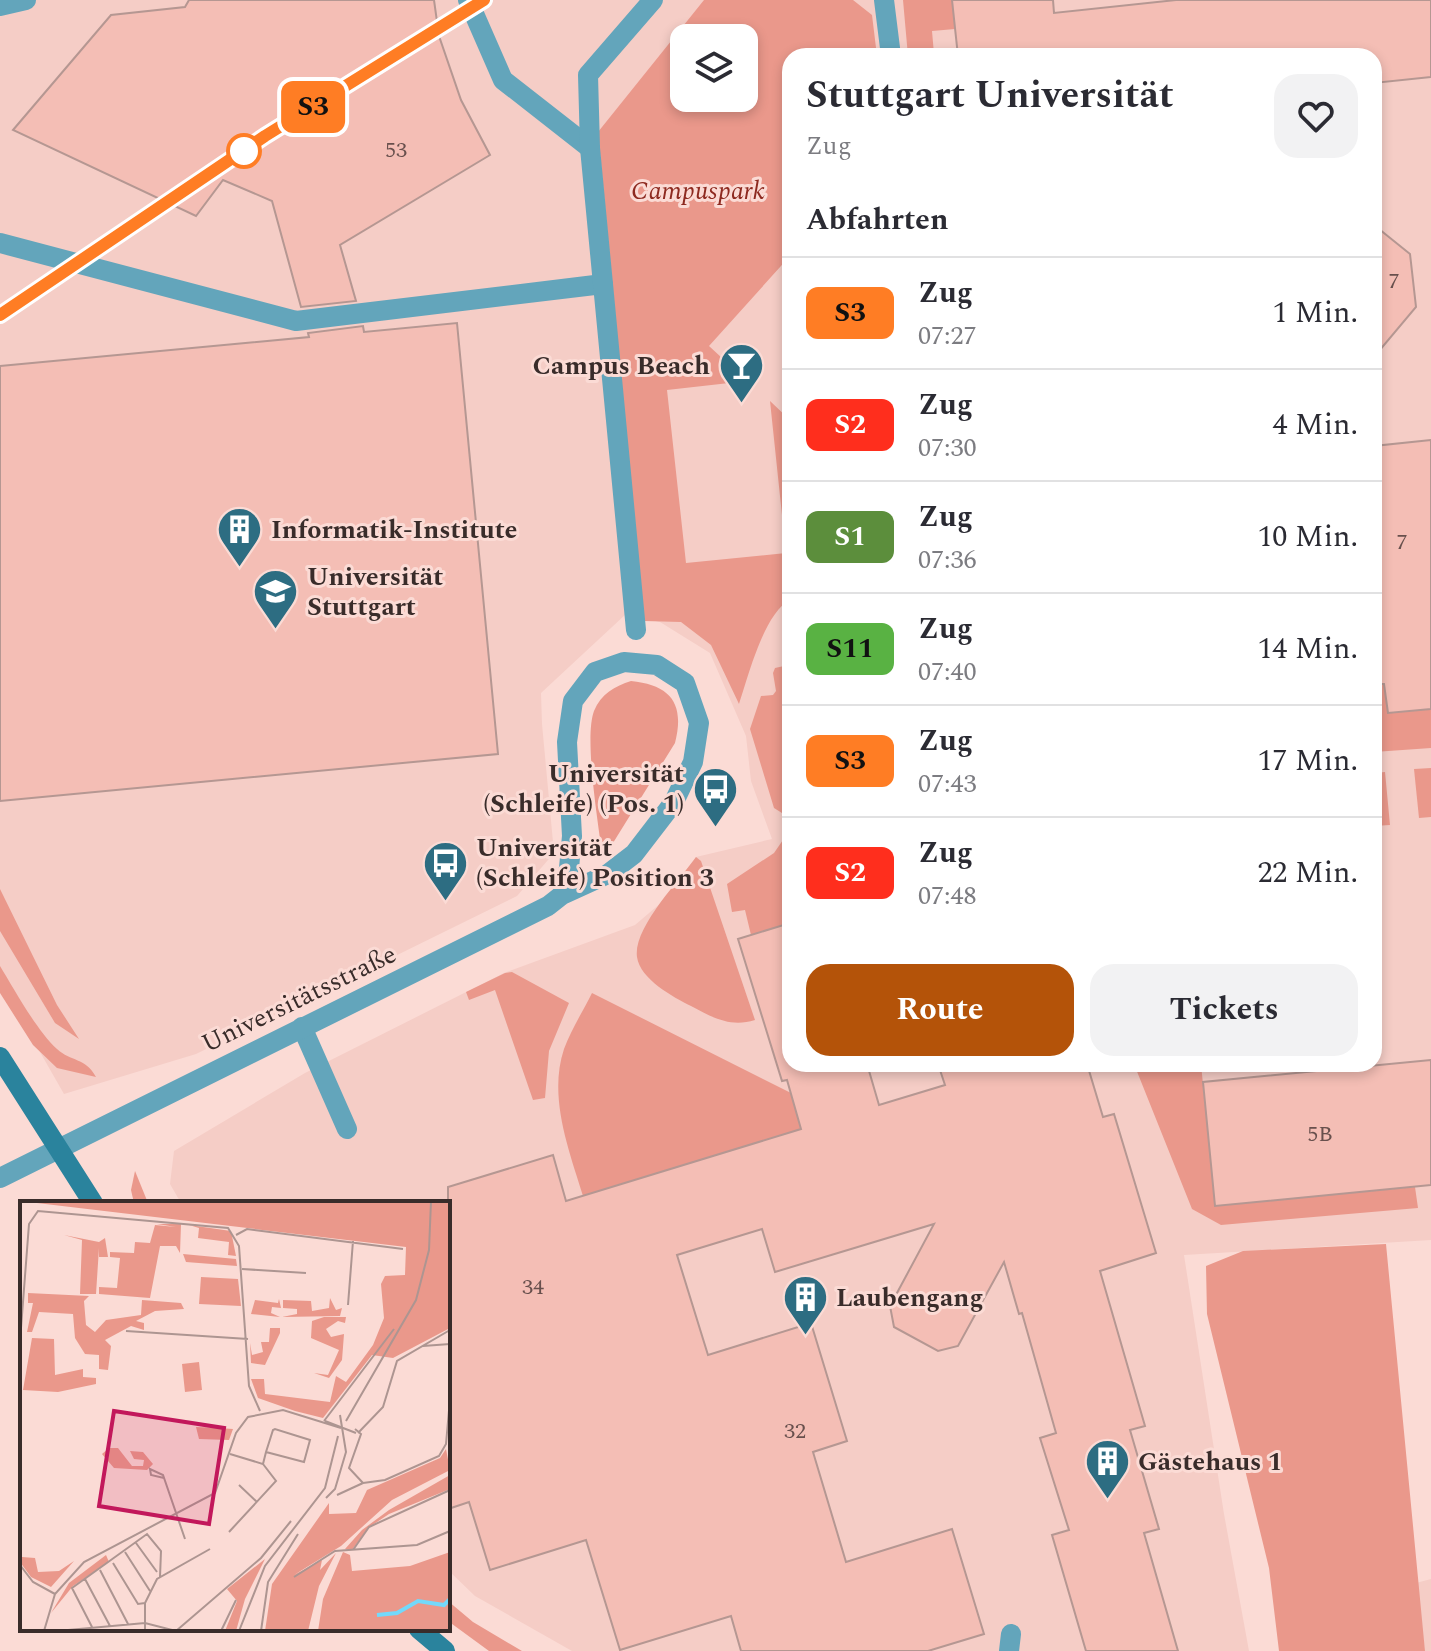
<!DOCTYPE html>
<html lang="de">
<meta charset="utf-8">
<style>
body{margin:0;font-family:Spectral,serif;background:#f2f2f3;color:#2b2b33;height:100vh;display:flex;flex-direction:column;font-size:30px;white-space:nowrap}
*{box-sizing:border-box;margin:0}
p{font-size:26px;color:#7c7c81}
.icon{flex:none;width:44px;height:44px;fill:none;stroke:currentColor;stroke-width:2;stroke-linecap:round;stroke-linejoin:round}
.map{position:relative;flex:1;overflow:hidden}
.side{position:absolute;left:782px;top:48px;width:600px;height:1024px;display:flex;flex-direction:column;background:#fff;border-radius:24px;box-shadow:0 4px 12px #0003}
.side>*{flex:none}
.badge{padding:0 16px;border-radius:12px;font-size:28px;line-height:52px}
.fabs{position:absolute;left:670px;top:24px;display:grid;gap:16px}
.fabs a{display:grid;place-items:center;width:88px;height:88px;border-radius:16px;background:#fff;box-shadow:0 4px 12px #0003;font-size:40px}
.map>.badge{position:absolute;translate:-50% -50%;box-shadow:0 0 0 4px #fff}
h2{padding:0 24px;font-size:30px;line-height:72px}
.round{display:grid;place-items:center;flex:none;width:84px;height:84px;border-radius:24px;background:#f2f2f3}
.summary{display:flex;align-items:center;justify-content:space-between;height:136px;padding:0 24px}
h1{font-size:38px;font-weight:700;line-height:60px}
.button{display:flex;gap:16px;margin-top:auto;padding:16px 24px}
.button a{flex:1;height:92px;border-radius:24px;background:#b45309;color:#fff;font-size:32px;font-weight:700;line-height:92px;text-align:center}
.button a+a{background:#f2f2f3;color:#2b2b33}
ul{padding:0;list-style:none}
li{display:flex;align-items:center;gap:24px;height:112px;padding:0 24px;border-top:2px solid #e1e1e2}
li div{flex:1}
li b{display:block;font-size:30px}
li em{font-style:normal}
li .badge{min-width:88px;font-weight:700;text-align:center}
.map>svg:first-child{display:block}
.built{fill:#f5cdc6;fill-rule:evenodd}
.green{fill:#ea988b;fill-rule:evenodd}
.building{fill:#f4beb5;stroke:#b59792;stroke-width:2}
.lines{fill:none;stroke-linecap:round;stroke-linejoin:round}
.lane{stroke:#63a5bb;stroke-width:20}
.street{stroke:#63a5bb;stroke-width:20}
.secondary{stroke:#2a839d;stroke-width:20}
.line-casing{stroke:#fff;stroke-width:18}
.line{stroke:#ff7d24;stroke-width:12}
.stop-dot{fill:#fff;stroke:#ff7d24;stroke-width:4}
.labels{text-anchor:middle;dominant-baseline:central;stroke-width:6;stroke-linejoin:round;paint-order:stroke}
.number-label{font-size:22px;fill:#68504d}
.park-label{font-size:26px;font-style:italic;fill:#8e2a20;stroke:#fbdbd5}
.poi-label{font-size:26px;font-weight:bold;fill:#392c2a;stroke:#fbdbd5;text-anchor:start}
.street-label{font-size:26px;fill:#392c2a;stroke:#fbdbd5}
.inset-river{fill:none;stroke:#73d9fb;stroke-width:4}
.inset-road{fill:none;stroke:#ad9591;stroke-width:2}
.view{fill:#c2185b;fill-opacity:0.15;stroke:#c2185b;stroke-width:4}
.inset-edge{fill:none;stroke:#392c2a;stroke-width:4}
</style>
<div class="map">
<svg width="1431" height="1651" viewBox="0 0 1431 1651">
<rect width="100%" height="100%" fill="#fbdbd5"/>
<g class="built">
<path d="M0 0H1431V1240L1184 1255 1224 1514 1249 1651H572L475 1596 448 1570V1203H181L170 1184 174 1151 305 1073 504 973 635 925 662 902 696 857 772 839 751 781 746 736 710 653 660 622 626 614 541 693 542 724 554 853 517 896 196 1054 64 1094 0 982ZM684 38H744V98H684ZM790 56H1374V1064H790Z"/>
<polygon points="1431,1579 1431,1651 1425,1651 1416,1583"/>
</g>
<g class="green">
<path d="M704 0H853L872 15 877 56H790V256L709 346 747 381 667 390 686 563 786 553 770 401 790 420V600C764 613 748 677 739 704L711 645 681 622 644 621 598 132ZM684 38H744V98H684Z"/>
<polygon points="903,0 952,0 955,29 932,31 934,54 908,56"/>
<polygon points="1374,637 1379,684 1384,684 1388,713 1431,709 1431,748 1374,752"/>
<polygon points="784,666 790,668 790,818 774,808 750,729 761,696 773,695 776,691 773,673 775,668"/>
<path d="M631 681C671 685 685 704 675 743L608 851 602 853C598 821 584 738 594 711 601 694 615 686 631 681Z"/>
<polygon points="1431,768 1431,817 1419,818 1414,769"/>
<polygon points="1385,772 1390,825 1374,826 1374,773"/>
<polygon points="785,837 790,837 790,923 751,935 745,910 732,912 727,884 774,853"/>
<path d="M696 857 701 861 755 1020C730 1028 712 1017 691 1006 673 997 640 979 637 957 633 928 679 881 696 857Z"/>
<polygon points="0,889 57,1005 79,1039 55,1023 0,931"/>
<path d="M0 966C14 989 37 1031 57 1049 71 1062 85 1057 96 1077L57 1068 33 1045 0 993Z"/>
<polygon points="512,972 569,1003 549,1051 545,1098 533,1100 495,990 469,1000 466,992 505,973"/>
<path d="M592 993 791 1093 801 1129 583 1196C569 1150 548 1097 564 1049 571 1030 583 1011 592 993Z"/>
<polygon points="1134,1064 1201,1064 1215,1206 1415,1187 1418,1208 1221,1225 1192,1209"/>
<polygon points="135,1171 148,1203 134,1203 131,1190"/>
<polygon points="1386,1244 1425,1651 1279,1651 1269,1568 1207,1314 1206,1266 1243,1251"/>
<polygon points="448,1601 473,1622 522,1651 489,1651 448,1621"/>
</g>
<g class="building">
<polygon points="189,0 434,0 439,36 461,100 490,155 340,245 356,301 301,307 272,201 223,180 196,216 13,130 111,15 185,7"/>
<polygon points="952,0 1053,0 1054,13 1176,0 1431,0 1431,77 1374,83 1374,56 958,56"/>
<polygon points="1374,225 1410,254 1416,307 1374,357"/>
<polygon points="457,323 498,754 0,801 0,366 309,337 308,333 363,326 364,332"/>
<polygon points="1431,440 1431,709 1388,713 1384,684 1379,684 1374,637 1374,446"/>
<polygon points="790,923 790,1064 867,1064 879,1105 945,1085 940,1070 959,1064 1087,1064 1103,1117 1114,1114 1156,1253 1100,1271 1145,1426 1130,1430 1159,1529 1144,1533 1178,1651 1086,1651 1052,1535 1069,1530 1040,1438 1056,1433 1022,1313 1019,1314 1004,1262 958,1346 938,1351 894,1327 890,1306 934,1224 775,1272 762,1229 677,1255 708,1355 811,1323 847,1441 813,1452 846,1562 952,1529 984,1634 928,1651 741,1651 731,1616 620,1650 586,1540 490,1570 469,1502 448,1509 448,1187 553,1155 566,1201 801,1129 787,1080 782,1081 738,939"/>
<polygon points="1431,1060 1431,1185 1215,1206 1203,1082"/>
</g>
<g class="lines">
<g class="lane">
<polyline points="302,1027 347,1129"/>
<polyline points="1009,1651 1011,1634"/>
</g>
<g class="street">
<polyline points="468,0 503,80 590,148"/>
<polyline points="884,0 891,56"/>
<polyline points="0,6 26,0"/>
<polyline points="0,243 296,321 603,284"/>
<polyline points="636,630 590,148 588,75 653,0"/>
<polyline points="0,1178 548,906 562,895 608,874 634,854 674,802 693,762 699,723 685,683 657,665 624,662 595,672 573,701 567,742 572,836 569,868 562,895"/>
</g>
<g class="secondary">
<polyline points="0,1057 93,1203"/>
<polyline points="419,1629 445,1651"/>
</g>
</g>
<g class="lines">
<defs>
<polyline id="line" points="0,315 265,136 484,0"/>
</defs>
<use href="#line" class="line-casing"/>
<use href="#line" class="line"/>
</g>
<defs>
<symbol id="bar-pin" viewBox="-11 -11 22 30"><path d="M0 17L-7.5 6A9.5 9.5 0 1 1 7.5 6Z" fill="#2d6d82" stroke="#fbdbd5"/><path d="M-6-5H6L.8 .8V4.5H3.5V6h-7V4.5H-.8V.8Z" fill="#fff"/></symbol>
<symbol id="building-pin" viewBox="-11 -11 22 30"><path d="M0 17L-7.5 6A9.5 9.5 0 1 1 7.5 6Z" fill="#2d6d82" stroke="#fbdbd5"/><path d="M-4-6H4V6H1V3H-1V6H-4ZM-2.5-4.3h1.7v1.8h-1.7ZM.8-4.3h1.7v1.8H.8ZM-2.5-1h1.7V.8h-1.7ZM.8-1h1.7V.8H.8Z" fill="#fff"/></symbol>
<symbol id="university-pin" viewBox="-11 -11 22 30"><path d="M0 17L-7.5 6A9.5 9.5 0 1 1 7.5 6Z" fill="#2d6d82" stroke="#fbdbd5"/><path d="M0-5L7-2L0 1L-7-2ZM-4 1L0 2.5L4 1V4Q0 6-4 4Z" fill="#fff"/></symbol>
<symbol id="bus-pin" viewBox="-11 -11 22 30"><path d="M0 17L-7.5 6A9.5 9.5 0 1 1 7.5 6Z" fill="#2d6d82" stroke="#fbdbd5"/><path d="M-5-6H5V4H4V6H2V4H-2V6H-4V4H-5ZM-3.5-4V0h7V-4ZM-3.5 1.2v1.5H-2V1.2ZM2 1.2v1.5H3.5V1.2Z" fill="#fff"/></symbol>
</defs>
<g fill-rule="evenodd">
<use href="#bar-pin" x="716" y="340" width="51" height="69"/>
<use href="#building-pin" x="214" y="504" width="51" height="69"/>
<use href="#university-pin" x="250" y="566" width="51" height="69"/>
<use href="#bus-pin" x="690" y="764" width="51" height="69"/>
<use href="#bus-pin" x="420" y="838" width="51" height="69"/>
<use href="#building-pin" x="780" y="1272" width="51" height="69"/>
<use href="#building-pin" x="1082" y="1436" width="51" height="69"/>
</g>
<circle class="stop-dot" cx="244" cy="151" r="16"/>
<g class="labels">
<g class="number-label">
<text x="396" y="150">53</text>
<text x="1394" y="281">7</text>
<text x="1402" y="542">7</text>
<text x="1320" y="1134">5B</text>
<text x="533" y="1287">34</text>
<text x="795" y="1431">32</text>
</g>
<g class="park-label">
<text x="698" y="191">Campuspark</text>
</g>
<g class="poi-label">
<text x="710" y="366" text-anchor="end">Campus Beach</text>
<text x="271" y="530">Informatik-Institute</text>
<text x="307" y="577">Universität<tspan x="307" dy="30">Stuttgart</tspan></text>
<text x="684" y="774" text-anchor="end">Universität<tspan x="684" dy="30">(Schleife) (Pos. 1)</tspan></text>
<text x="476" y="848">Universität<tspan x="476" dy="30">(Schleife) Position 3</tspan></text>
<text x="836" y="1298">Laubengang</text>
<text x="1138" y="1462">Gästehaus 1</text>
</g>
<g class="street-label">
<text transform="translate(299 999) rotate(-26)">Universitätsstraße</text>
</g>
</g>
<g transform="translate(20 1201)">
<rect width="430" height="430" fill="#fbdbd5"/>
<path d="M0 0H430V127L373 157 352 154 303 217 275 210 238 197 231 178H244L245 193 310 201 316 175 326 181 353 144 364 117 361 83 365 75 385 74 386 46ZM137 23H161L160 52 156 45H140L130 97 79 93V86L97 87 100 57 90 56V51L114 52 115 41 130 42 135 24 156 26ZM169 24 211 30 216 55 208 54 209 41 178 37 179 27ZM44 34 79 41 85 37 88 56H79V47L76 93H60L62 39ZM163 53 216 58 217 65 166 61ZM181 76 218 78 221 105 179 103ZM8 92 69 95 64 100 66 124 75 131 86 119 121 114 122 99 161 102 164 108 135 110 116 120 124 122V129L111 125 85 139 91 145 88 169 79 168V154L65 153 55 137 53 113 19 111 12 131H7L13 102H8ZM310 97 316 109 322 107 320 115 262 116 277 113V108L263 107V99L291 100 292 110 309 107ZM259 98 261 107 252 106 251 112 260 116 231 113 235 99 258 102ZM304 116H326L325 122 318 120 306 128 311 136 324 133 322 159 309 177 294 172 308 174 319 149 291 137 292 120ZM250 127H260V132L245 164 231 162 230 142 232 154 243 151 241 141H249ZM12 137 34 138 35 174 63 168V176L76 177V183L38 191 3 189ZM179 161 182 189 165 191 162 163ZM176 226 199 227 213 228 209 239 179 238ZM89 247H98L112 265H123L124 259 114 258 110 250 123 251 133 263 127 269 94 267 82 253ZM426 248 430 269 372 299 321 345 274 374 302 359 300 369 316 352 299 385 288 430H245L252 383 309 302V313L336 312 347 289 420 257ZM430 274V288L369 313 348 327 332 349 325 348 342 329 369 309ZM0 350 2 356 15 357 18 371 39 370 54 360 31 386 11 376 0 361ZM323 351 330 354 332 370 390 365 430 351V430H298L303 398ZM86 354 89 361 53 385 31 412 49 382ZM245 358 225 398 216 430H205L217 400 207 388Z" fill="#ea988b"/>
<path class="inset-river" d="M357 414 377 412 398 400 424 404 430 398"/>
<path class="inset-road" d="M216 34 227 28 383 48M222 68 286 72M328 104 333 40M106 130 228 138M0 140 9 23 18 10 208 27 219 45 229 185 240 210M403 145 430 143M304 220 374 128M305 220 336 232M326 220 396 99 409 49 411 0M335 228 341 233 329 267 343 282M338 232 363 206 377 160 430 129M243 263 246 251 253 229 255 228 290 239 284 261 246 251M144 277 131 274 130 268 143 274 165 338M343 282 365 279 419 255 426 243 430 198M219 284 237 301M317 294 343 282M306 297 315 288 326 251 320 214M209 331 256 280 243 263 210 253M116 342 137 371M333 349 349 326 430 289M105 351 130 390M93 362 118 403 125 402M0 364 13 381 35 393M80 369 108 423M274 376 315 350 397 344 430 330M65 378 90 425M72 426 52 387 127 333 141 350 140 376M24 430 35 393 64 361 195 292 216 232 228 216 263 209 321 227M37 430 125 422 156 430M125 430V402L137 378 190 348M156 430 241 357 271 320M201 430 216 399M219 430 245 365 305 287 318 235M241 430 248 381 278 333"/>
<path class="view" d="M94 210 204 227 189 323 79 305Z"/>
<rect width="430" height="430" class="inset-edge"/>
</g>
</svg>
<div class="fabs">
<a><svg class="icon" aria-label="layers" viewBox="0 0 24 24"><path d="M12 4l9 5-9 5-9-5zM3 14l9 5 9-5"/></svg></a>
</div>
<b class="badge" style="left:313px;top:107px;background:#ff7d24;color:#111">S3</b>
<section class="side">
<div class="summary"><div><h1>Stuttgart Universität</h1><p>Zug</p></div><a class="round"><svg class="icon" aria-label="heart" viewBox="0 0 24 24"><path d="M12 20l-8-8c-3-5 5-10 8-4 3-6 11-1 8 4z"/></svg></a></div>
<h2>Abfahrten</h2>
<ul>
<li><span class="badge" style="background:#ff7d24;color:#111">S3</span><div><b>Zug</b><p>07:27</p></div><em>1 Min.</em></li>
<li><span class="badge" style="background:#ff2e1d;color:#fff">S2</span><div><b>Zug</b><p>07:30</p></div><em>4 Min.</em></li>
<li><span class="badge" style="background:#5c8e3c;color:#fff">S1</span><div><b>Zug</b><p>07:36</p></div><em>10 Min.</em></li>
<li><span class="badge" style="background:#59b243;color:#111">S11</span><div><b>Zug</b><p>07:40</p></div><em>14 Min.</em></li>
<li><span class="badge" style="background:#ff7d24;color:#111">S3</span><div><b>Zug</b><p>07:43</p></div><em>17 Min.</em></li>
<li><span class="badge" style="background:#ff2e1d;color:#fff">S2</span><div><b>Zug</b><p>07:48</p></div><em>22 Min.</em></li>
</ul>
<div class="button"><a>Route</a><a>Tickets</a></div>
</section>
</div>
